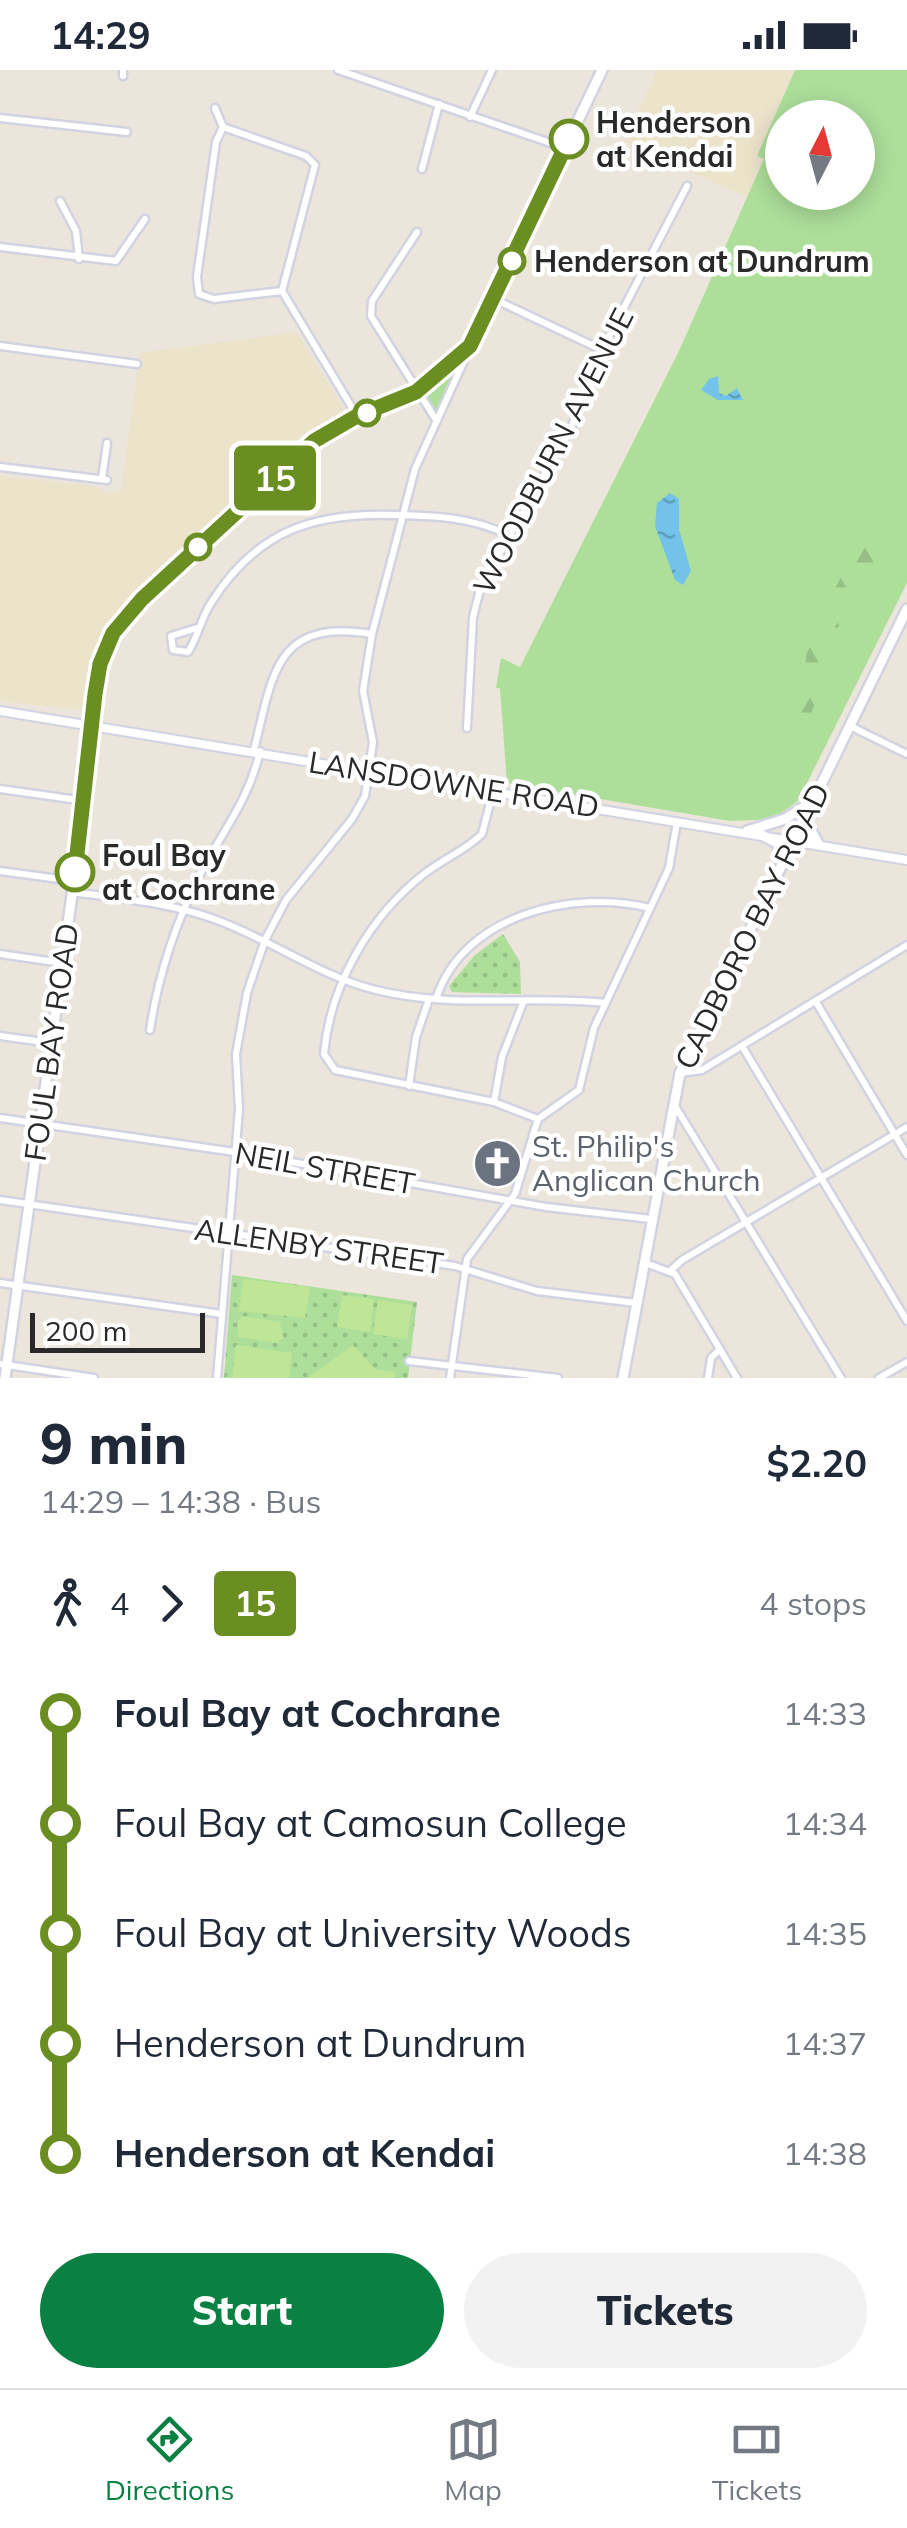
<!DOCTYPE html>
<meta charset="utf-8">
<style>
body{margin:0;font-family:Mulish,sans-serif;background:#f2f2f3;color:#1f2937;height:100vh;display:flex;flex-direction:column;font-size:38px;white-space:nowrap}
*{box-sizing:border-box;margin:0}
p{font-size:32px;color:#747a83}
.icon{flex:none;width:55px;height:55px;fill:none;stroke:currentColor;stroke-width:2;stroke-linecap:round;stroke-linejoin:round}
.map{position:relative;height:1308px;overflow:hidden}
.side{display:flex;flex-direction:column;background:#fff;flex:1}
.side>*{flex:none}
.badge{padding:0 20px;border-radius:8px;font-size:35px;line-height:65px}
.needle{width:65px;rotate:6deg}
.tools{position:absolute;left:765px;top:30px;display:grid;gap:20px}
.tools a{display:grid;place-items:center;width:110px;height:110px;border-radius:50%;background:#fff;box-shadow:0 5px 25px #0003;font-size:50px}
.scale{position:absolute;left:30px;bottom:25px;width:175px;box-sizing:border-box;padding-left:10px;border:5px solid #292929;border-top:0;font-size:28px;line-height:35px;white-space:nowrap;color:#292929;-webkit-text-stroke:8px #fff;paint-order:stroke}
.map>.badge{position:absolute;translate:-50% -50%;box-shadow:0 0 0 5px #fff}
.legs{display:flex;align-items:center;gap:15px;height:110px;padding:0 40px;font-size:32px}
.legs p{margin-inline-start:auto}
.summary{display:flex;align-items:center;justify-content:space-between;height:170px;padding:0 40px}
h1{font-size:55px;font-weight:800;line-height:75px}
.action{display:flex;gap:20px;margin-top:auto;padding:20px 40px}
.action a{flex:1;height:115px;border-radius:60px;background:#0b8043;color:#fff;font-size:40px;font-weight:800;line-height:115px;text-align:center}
.action a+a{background:#f2f2f3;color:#1f2937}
ul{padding:0 40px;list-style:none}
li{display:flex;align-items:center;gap:35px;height:110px;font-size:38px}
li i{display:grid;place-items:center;width:15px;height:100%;margin:0 12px;background:currentColor}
li i::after{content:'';width:25px;height:25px;margin:-12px;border:8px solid;border-radius:50%;background:#fff}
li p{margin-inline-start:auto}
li:first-child i{background:linear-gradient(#0000 50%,currentColor 0)}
li:last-child i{background:linear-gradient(currentColor 50%,#0000 0)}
.status{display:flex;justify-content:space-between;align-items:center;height:70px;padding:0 50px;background:#fff;direction:ltr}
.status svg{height:28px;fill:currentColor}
.tabs{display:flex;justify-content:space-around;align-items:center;height:140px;border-top:2px solid #e0e1e3;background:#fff;font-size:28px;color:#747a83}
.tabs a{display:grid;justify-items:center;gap:5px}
.tabs .active{color:#0b8043}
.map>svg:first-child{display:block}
.education{fill:#ece3cb}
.grass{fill:#addf9a;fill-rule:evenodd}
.forest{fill:url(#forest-firs)}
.park{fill:url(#park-dots)}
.pitch{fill:#bfe696}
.water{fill:url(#water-ripples)}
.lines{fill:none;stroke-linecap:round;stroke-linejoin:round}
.minor-casing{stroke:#d1d3e1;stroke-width:11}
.tertiary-casing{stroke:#d1d3e1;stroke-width:12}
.secondary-casing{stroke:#d1d3e1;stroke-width:14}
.minor{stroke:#fff;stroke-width:6}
.tertiary{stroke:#fff;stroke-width:8}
.secondary{stroke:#fff;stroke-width:9}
.line-1-casing{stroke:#fff;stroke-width:22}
.line-1{stroke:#6b8e23;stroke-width:15}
.stop-1-dot{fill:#fff;stroke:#6b8e23;stroke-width:5}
.labels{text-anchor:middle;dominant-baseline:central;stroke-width:9;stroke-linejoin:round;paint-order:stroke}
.stop-label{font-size:30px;font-weight:bold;fill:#292929;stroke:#fff;text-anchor:start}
.street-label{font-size:30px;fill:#292929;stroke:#fff}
.worship-label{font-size:30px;fill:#5b616d;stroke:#fff;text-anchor:start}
</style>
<div class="status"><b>14:29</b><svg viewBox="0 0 49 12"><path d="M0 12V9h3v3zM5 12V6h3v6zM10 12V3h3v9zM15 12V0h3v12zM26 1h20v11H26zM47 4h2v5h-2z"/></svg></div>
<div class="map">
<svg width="907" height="1308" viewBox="0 0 907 1308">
<defs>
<pattern id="forest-firs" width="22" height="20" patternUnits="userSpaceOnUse" patternTransform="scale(2.5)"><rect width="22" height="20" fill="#addf9a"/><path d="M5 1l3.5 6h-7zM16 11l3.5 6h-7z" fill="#95bf85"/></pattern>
<pattern id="park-dots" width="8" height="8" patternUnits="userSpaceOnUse" patternTransform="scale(2.5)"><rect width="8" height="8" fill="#addf9a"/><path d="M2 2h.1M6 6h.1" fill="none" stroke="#95bf85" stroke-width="1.8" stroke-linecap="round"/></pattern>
<pattern id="water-ripples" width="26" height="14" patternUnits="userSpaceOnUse" patternTransform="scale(2.5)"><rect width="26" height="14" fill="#72c2e9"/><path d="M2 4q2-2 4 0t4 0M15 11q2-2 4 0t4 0" fill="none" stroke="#5e9ebd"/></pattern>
</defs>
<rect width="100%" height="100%" fill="#ebe5db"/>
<g class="education">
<polygon points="657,0 795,0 757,86 764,88 747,127 624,72"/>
<polygon points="296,262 344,339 303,364 127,528 98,574 81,640 0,631 0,406 93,416 109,423 121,420 140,283"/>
</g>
<g class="grass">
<path d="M795 0H907V513L798 731 772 749 730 751 507 713 500 618H496L501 588 520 597 679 281 764 89 757 86ZM782 48H858V122H782Z"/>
<polygon points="453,304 437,340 433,341 424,323"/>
</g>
<g class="forest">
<polygon points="862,470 875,470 885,480 849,546 837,558 823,553 822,545 848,493 858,489"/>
<polygon points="815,567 836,578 808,651 789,640 796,614 794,605 805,600 807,577"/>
</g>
<g class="park">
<polygon points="503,864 520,892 521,924 452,922 449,916 475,885"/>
<polygon points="232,1205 417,1232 408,1308 224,1308"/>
</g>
<g class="pitch">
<polygon points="243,1209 310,1217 305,1248 239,1241"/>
<polygon points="342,1225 374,1229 370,1262 337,1257"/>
<polygon points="378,1230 412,1235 407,1269 373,1264"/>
<polygon points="243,1246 280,1252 283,1268 277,1273 238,1267 238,1250"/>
<polygon points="236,1275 292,1283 289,1308 232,1308"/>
<polygon points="353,1275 375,1299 395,1302 394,1308 308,1308"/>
</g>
<g class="water">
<polygon points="718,306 719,323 726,326 737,318 743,330 718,330 701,320 709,309"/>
<polygon points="670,423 679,429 679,459 691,501 683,515 675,510 655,456 657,433"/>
</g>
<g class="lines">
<defs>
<g id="minor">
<polyline points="338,0 565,78"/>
<polyline points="123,6 123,0"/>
<polyline points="215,38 223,57"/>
<polyline points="470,47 492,0"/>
<polyline points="0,48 127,62"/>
<polygon points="223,57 306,86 315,95 282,221 214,229 199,224 197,207 216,72"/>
<polyline points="422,99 439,34"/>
<polyline points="60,131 76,161 79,189"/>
<polyline points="417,162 372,231 371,246 436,350"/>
<polyline points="0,177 116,191 145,149"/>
<polyline points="282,221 357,346"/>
<polyline points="494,229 602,280"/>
<polyline points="0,276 137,294"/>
<polyline points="0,397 107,410"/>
<polyline points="102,409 107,373"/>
<path d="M197 558 171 566 173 580 188 582C198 567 201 548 211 533 257 460 314 442 396 445 438 446 470 447 509 465"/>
<polyline points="850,656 907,684"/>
<polyline points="467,658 473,547 481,516 571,358 602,280 687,116"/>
<path d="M254 680C273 604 275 548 372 564"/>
<polyline points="0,719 85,731"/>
<path d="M493 722 482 764C466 780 443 789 424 804 370 846 330 915 324 984L335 1000 494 1032 538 1049"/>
<polyline points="0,801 74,811"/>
<path d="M72 822C123 829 175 833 222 852 274 872 322 907 376 920 452 939 529 925 605 933"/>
<polyline points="0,884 62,893"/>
<path d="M436 929C463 844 574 819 650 838"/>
<polyline points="816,932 907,1085"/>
<path d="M150 960C158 906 175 855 199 806 222 762 249 730 260 681"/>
<polyline points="0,966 51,973"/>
<polyline points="742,976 907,1251"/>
<polyline points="681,1003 702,1000 907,875"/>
<polyline points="409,1016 416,967 429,929"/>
<polyline points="494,1032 502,987 523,933"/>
<polyline points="675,1036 841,1308"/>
<polyline points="0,1048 235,1082 546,1137 651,1149"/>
<polyline points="0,1130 455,1196 537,1221 636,1233"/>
<polyline points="643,1192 675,1204 737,1308"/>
<polyline points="671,1200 682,1190 907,1057"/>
<polyline points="0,1213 222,1244"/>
<polyline points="409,1291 558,1308"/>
<polyline points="0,1294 94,1308"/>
<polyline points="217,1308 239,1039 236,984 247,923 265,870 286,830 352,749 365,726 373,672 363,621 372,564 415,399 468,282"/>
<polyline points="450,1308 467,1189 515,1124 538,1049 579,1020 594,958 669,798 677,752"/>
<polyline points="708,1308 711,1288 720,1279"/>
<polyline points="879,1308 907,1292"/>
</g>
<polyline id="tertiary" points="0,641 907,790"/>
<g id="secondary">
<polyline points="804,748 819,775"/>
<polyline points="747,761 785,749 810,733"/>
<polyline points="760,764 777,773 782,791"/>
<polyline points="5,1308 85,731 95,624 105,578 142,529 314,371 357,346 417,322 471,276 602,0"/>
<polyline points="623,1308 680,1003 907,539"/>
</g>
</defs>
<use href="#minor" class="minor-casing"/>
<use href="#tertiary" class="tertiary-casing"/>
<use href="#secondary" class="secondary-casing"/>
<use href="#minor" class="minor"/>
<use href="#tertiary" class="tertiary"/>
<use href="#secondary" class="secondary"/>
</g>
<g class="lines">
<defs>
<polyline id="line-1" points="75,802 95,624 100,594 113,563 142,529 314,371 357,346 416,322 470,276 569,69"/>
</defs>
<use href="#line-1" class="line-1-casing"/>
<use href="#line-1" class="line-1"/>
</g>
<defs>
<symbol id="church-disc" viewBox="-11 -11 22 22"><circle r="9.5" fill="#6b7280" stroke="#fff"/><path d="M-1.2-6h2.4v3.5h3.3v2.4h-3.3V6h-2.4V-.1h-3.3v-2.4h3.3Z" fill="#fff"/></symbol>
</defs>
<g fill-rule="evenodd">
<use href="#church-disc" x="470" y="1066" width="55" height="55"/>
</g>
<g class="stop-1-dot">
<circle cx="569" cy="69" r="18"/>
<circle cx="512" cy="191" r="12"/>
<circle cx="367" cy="343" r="12"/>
<circle cx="198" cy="477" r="12"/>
<circle cx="75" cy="802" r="18"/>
</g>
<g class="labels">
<g class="stop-label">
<text x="596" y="52">Henderson<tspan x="596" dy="34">at Kendai</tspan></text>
<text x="534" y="191">Henderson at Dundrum</text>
<text x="102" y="785">Foul Bay<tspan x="102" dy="34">at Cochrane</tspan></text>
</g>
<g class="street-label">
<text transform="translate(553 381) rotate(-63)">WOODBURN AVENUE</text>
<text transform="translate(454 714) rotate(9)">LANSDOWNE ROAD</text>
<text transform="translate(752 856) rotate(-64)">CADBORO BAY ROAD</text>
<text transform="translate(51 972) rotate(-82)">FOUL BAY ROAD</text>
<text transform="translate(325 1098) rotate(10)">NEIL STREET</text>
<text transform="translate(319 1176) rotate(8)">ALLENBY STREET</text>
</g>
<g class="worship-label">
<text x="532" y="1076">St. Philip's<tspan x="532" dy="34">Anglican Church</tspan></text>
</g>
</g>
</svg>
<div class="tools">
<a><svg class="needle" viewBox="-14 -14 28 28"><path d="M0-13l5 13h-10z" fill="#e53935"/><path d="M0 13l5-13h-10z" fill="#747a83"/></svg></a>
</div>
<div class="scale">200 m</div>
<b class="badge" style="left:275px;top:408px;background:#6b8e23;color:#fff">15</b>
</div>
<section class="side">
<div class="summary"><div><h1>9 min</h1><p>14:29 – 14:38 · Bus</p></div><b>$2.20</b></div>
<div class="legs"><svg class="icon" aria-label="walk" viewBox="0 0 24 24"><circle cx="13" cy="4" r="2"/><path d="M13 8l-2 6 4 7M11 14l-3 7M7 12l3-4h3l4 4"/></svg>4<svg class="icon" aria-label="forward" viewBox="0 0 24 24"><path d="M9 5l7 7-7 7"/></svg><b class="badge" style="background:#6b8e23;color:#fff">15</b><p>4 stops</p></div>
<ul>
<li><i style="color:#6b8e23"></i><b>Foul Bay at Cochrane</b><p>14:33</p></li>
<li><i style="color:#6b8e23"></i><span>Foul Bay at Camosun College</span><p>14:34</p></li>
<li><i style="color:#6b8e23"></i><span>Foul Bay at University Woods</span><p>14:35</p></li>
<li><i style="color:#6b8e23"></i><span>Henderson at Dundrum</span><p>14:37</p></li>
<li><i style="color:#6b8e23"></i><b>Henderson at Kendai</b><p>14:38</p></li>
</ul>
<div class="action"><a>Start</a><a>Tickets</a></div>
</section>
<nav class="tabs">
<a class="active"><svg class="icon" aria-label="directions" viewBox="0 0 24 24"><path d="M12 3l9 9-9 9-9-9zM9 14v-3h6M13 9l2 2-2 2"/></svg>Directions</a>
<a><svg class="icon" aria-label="map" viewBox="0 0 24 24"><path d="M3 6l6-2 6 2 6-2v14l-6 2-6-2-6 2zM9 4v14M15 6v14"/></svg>Map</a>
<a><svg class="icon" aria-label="tickets" viewBox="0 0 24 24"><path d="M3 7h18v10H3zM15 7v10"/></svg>Tickets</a>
</nav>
